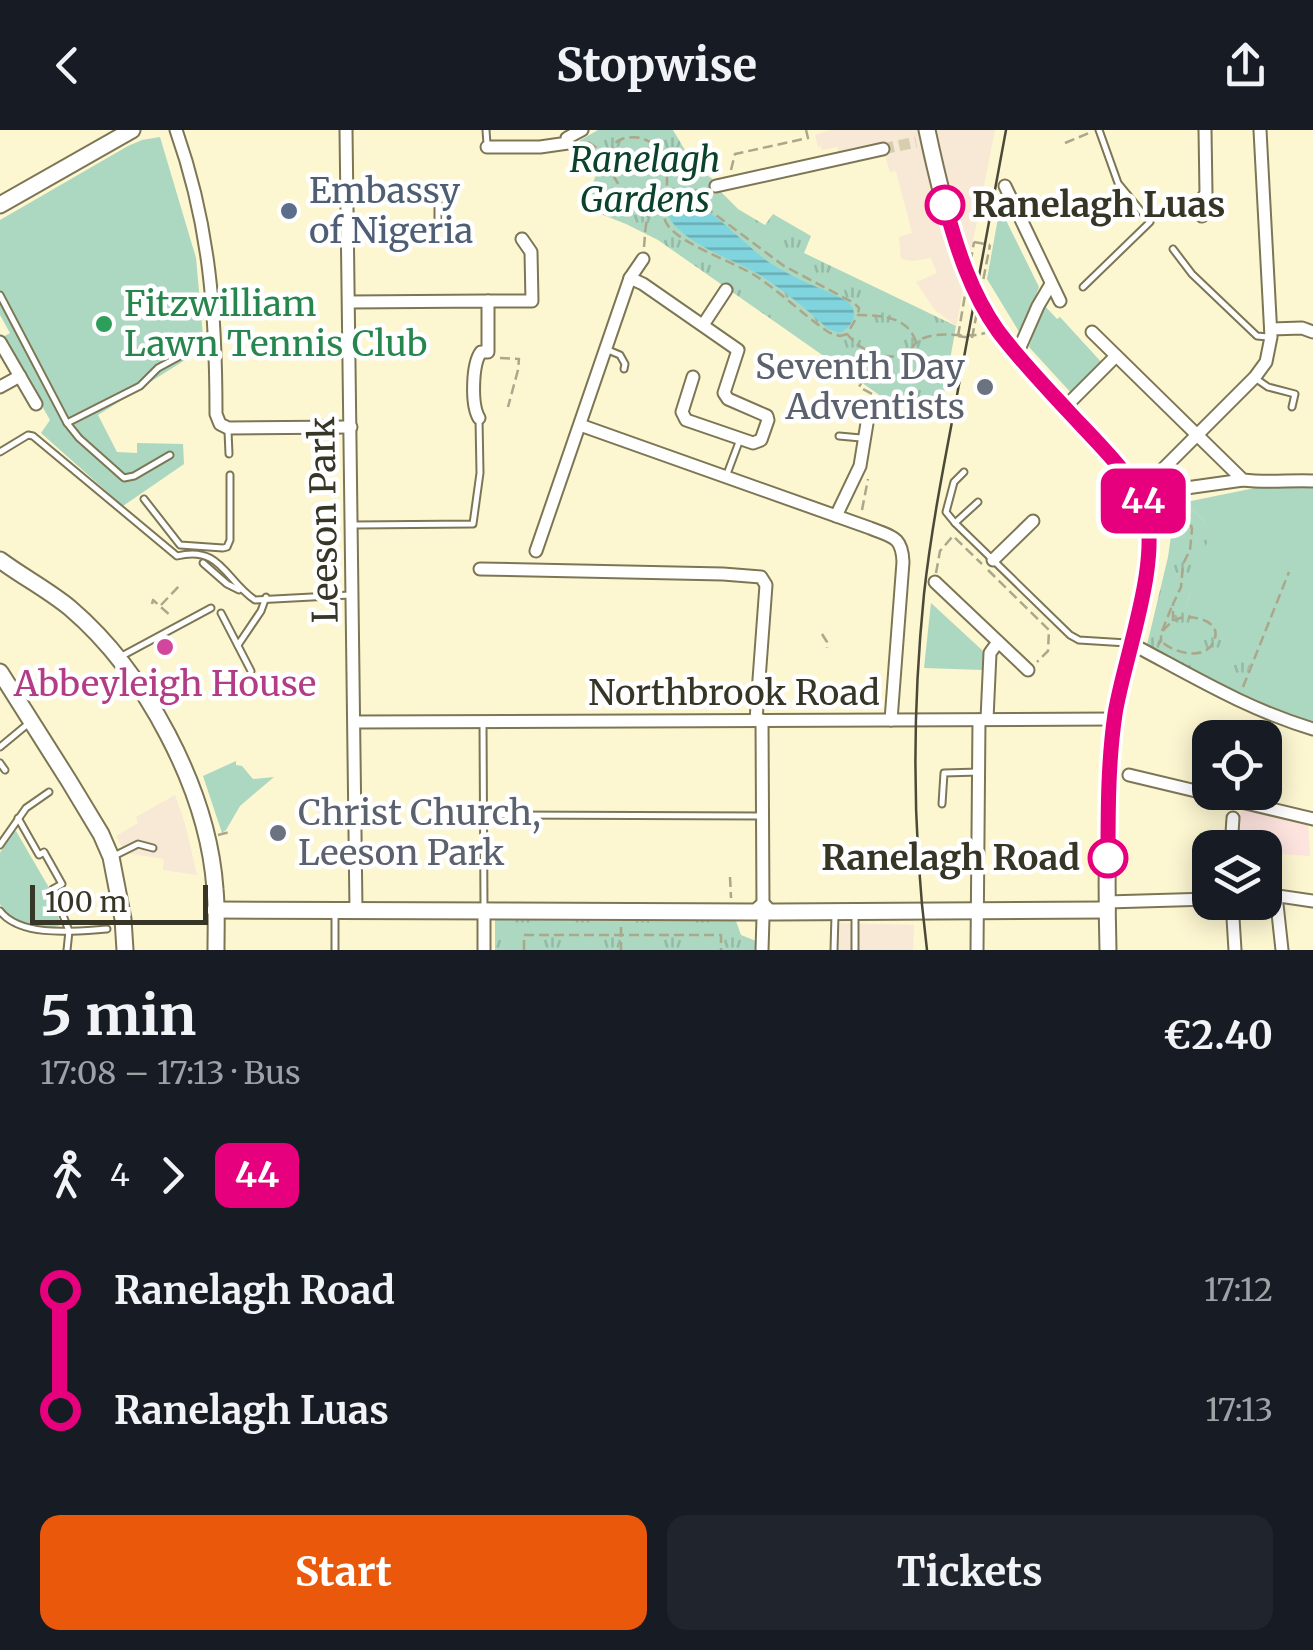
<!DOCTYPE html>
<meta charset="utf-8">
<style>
body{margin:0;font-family:Merriweather,serif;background:#20242c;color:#f1f3f6;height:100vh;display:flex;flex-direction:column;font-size:38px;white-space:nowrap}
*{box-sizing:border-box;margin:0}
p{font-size:32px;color:#9ea1a6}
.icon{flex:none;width:55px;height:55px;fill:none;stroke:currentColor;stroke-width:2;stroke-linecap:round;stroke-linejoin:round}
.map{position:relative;height:820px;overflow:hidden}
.side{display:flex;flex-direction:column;background:#171b24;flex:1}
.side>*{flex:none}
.badge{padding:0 20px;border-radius:15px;font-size:35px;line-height:65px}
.controls{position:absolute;left:1192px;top:590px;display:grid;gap:20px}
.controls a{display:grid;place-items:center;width:90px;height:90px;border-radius:20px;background:#171b24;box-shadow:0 5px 25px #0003;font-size:50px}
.scale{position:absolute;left:30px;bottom:25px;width:178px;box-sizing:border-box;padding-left:10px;border:5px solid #373526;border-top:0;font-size:28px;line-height:35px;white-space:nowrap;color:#373526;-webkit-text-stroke:8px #fff;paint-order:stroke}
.map>.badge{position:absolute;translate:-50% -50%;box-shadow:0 0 0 5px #fff}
.legs{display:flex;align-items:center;gap:15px;height:110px;padding:0 40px;font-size:32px}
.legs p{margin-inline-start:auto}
.summary{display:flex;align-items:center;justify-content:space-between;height:170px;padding:0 40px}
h1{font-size:55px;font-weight:700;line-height:75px}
.button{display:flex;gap:20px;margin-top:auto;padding:20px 40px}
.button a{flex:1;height:115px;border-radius:20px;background:#ea580c;color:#fff;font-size:40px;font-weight:700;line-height:115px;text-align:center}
.button a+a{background:#20242c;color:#f1f3f6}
ul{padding:0 40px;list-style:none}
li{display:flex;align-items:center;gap:35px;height:120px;font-size:38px}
li i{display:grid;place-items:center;width:15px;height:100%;margin:0 12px;background:currentColor}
li i::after{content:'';width:25px;height:25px;margin:-12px;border:8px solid;border-radius:50%;background:#171b24}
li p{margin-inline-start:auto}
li:first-child i{background:linear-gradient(#0000 50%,currentColor 0)}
li:last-child i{background:linear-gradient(currentColor 50%,#0000 0)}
header{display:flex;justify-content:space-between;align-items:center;height:130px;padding:0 40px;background:#171b24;font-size:45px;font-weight:700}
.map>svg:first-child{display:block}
.commercial{fill:#f8e8d6}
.industrial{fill:#fee4df}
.grass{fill:#acd7c0}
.park{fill:url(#park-tufts)}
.water{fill:url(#water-rules)}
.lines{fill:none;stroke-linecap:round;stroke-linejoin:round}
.street-tunnel{stroke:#d5cfaf;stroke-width:11;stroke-dasharray:11 5.5;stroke-linecap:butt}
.lane-casing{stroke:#7c7655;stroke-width:9}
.street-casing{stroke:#7c7655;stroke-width:15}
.secondary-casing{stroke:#7c7655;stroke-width:19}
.path{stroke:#aba78b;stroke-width:2.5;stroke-dasharray:10 5;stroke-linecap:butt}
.lane{stroke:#fff;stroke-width:5}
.street{stroke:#fff;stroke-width:11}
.secondary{stroke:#fff;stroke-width:15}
.tram{stroke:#4b4937;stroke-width:2.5}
.path-bridge{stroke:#aba78b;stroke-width:2.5;stroke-dasharray:10 5;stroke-linecap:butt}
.line-1-casing{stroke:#fff;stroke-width:22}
.line-1{stroke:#e6007e;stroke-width:15}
.stop-1-dot{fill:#fff;stroke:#e6007e;stroke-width:5}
.service-dot{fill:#5c6f8a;stroke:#fff;stroke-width:4}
.leisure-dot{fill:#2e9e5b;stroke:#fff;stroke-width:4}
.worship-dot{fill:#6b7280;stroke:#fff;stroke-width:4}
.hotel-dot{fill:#d1479c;stroke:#fff;stroke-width:4}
.labels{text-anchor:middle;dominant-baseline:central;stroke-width:9;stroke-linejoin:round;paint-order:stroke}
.park-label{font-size:35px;font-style:italic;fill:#0b422c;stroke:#fff}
.service-label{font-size:35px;fill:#4e5e75;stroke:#fff;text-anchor:start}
.stop-label{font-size:35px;font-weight:bold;fill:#373526;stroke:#fff;text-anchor:start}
.leisure-label{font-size:35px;fill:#27864d;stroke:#fff;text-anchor:start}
.worship-label{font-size:35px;fill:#5b616d;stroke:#fff;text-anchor:end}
.street-label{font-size:35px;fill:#373526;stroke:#fff}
.hotel-label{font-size:35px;fill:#b23c85;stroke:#fff}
</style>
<header><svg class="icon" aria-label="back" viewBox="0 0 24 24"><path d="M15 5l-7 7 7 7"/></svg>Stopwise<svg class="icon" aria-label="share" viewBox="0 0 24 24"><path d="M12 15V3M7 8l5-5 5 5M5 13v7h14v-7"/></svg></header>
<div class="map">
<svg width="1313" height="820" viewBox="0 0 1313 820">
<defs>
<pattern id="park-tufts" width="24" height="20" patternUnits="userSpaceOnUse" patternTransform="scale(2.5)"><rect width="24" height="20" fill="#acd7c0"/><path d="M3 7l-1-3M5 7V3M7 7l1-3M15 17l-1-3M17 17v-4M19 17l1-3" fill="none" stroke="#95b9a5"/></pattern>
<pattern id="water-rules" width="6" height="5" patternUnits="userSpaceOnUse" patternTransform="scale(2.5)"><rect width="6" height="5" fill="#80d4de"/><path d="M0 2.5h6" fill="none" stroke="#6aadb4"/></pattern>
</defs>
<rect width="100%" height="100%" fill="#fcf6d1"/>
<g class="commercial">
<polygon points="829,0 995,0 956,196 935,180 916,152 937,143 931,128 913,131 901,129 899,107 912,103 896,41 890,42 882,17 871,19 870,14 839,21 837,17 822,20 821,16 818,17 815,5"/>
<polygon points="175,665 185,694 197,745 163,740 164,729 125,723 116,706 138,693 136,687"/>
<polygon points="838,793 914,795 913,820 838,820"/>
</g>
<polygon class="industrial" points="1242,678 1308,694 1310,726 1265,723 1265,718 1237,718 1238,691"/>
<g class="grass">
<polygon points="160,7 196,128 204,218 98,285 117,322 137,323 137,313 183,314 184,334 123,376 41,303 50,290 3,207 10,203 0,185 0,90 128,16 142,10"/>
<polygon points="998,74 1039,157 1021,205 987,149 998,88"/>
<polygon points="1043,174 1057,189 1060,187 1103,234 1073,265 1029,217"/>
<polygon points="1255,358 1313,358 1313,595 1237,568 1186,477 1209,403 1203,390 1186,372"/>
<polygon points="931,473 983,521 983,540 924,538"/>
<polygon points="236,631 236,635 242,636 253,649 274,647 240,676 226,700 222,703 203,646"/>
<polygon points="16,701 48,756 61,795 52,798 13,790 7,786 0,774 0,723 9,705"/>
</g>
<g class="park">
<polygon points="598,0 673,0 695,37 714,50 716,57 738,79 765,95 773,84 811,106 804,123 956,196 941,281 885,269 658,110 626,94 583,77 599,38 579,11"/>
<polygon points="1186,372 1203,390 1210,403 1186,477 1262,504 1237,568 1146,519 1168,427 1173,392"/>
<polygon points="495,790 736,791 741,805 756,811 756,820 495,820"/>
</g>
<path class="water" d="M675 66C705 69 744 115 770 133 794 149 822 158 847 171 860 182 853 196 840 203L828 199C809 181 787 163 766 149 736 128 672 113 665 76L669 68Z"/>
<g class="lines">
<polyline class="street-tunnel" points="883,19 916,12"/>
<defs>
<g id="lane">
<polyline points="486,0 487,14"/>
<polyline points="350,62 438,60 438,89"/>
<polyline points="1173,119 1192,144 1257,206 1268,207"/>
<polyline points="1083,157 1150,92 1118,53 1099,0"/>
<polyline points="0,165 67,293"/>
<polyline points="608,220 620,225 625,234 624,239"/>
<polyline points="1255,248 1268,257 1295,264 1292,277"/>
<polyline points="228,301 229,324"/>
<polyline points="839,306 861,308"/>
<path d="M0 322 28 305 33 306 177 426C221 415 225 450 255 470L350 465"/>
<polyline points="170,325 134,346 124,348 79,308 67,293 140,256 158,238 213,208"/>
<polyline points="964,342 954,352 946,382 955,393 1070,505 1079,510 1127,513"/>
<polyline points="727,344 739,312"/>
<polyline points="144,369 180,415 223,418 227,417 230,410 230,345"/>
<polyline points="955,393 978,372"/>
<polyline points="354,395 473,394 480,343 479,289"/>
<polyline points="203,433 227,454 239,460"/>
<polyline points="221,483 251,541"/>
<polyline points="238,515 261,481 266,467"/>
<polyline points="120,527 211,478"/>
<polyline points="18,570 39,552"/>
<polyline points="483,594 484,778"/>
<polyline points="0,617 29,593"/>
<polyline points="0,633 5,640"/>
<polyline points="942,674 944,643 979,642"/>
<polyline points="484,685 761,686"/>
<polyline points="18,688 39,725 44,722 62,754 53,759 69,801 67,820"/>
<polyline points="0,715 26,678 49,662"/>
<polyline points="114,726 138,714 153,718"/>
<path d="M0 781C21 808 76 801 107 799"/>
<polyline points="335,820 335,783"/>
<polyline points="834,820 835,785"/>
<polyline points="855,820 855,785"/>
</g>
<g id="street">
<path d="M176 0C210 96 216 184 216 284L220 294 228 298 351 297"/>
<polyline points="346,0 356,780"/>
<polyline points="487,17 540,17 568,13 567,8 582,0"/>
<polyline points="716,56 883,19"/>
<polyline points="1005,56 1060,171"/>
<polyline points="1202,86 1201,71 1206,63 1205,0"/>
<polyline points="630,148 643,154 738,220 724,263 728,269 767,286 768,290 761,310 753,313 686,290 682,282 693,247"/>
<polyline points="488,171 532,171 531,122 522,109"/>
<path d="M349 172 488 171V222H481C472 234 471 275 479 288"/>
<polyline points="703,195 726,160"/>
<polyline points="1271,199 1302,198 1313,202"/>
<path d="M1092 202 1243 350C1266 353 1290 350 1313 351"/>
<polyline points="0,212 36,274"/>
<polyline points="1017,224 1038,176 1051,154"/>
<polyline points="0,257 20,246"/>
<polyline points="1065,277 1116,226"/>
<path d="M580 295 870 398C892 407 902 406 903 432L891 590"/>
<polyline points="1139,363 1255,247 1266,232 1271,207 1260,0"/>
<polyline points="1144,374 1172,360 1243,350"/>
<polyline points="1146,384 1164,376 1178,362"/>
<polyline points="836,386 860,336 868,287 864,275"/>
<polyline points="536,421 630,148 643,129"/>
<polyline points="993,430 1033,391"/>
<polyline points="480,439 723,444 761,447 766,455 756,590"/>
<polyline points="935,452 1028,540"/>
<path d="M1130 513C1191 545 1246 579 1313 599"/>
<polyline points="987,589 990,523 998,512"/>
<polyline points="762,590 763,776"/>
<polyline points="355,592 1115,589"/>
<polyline points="1129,645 1313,689"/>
<polyline points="1231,718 1233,688"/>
<polyline points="1265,764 1313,771"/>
<polyline points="1276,765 1282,820"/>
<polyline points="1107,772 1210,769"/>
<polyline points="1232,772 1235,820"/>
<polyline points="484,780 484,820"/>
<polyline points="762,820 763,788"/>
<polyline points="977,820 979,590"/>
</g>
<g id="secondary">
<path d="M927 0C944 80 963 160 1016 224 1051 265 1090 301 1123 343 1131 353 1140 362 1144 375 1164 433 1121 530 1114 592 1107 667 1106 744 1108 820"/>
<polyline points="0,75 132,0"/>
<path d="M0 430C23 447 48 460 70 478 145 542 208 659 215 759 217 779 216 800 216 820"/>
<polyline points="0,542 69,651 101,704 111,727 123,789 125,820"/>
<polyline points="215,780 756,782 763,776 769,782 776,782 1107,780"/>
</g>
</defs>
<use href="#lane" class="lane-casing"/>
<use href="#street" class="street-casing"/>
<use href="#secondary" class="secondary-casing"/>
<g class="path">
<polyline points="588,12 609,26 614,47 622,60 645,67 684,63 693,68 784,136 854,173 859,178 858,185"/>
<polyline points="1065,13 1089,3"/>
<path d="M609 26C611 17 614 12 622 9 652 0 668 26 667 53 667 61 662 67 661 75 661 82 665 92 669 97 685 116 734 132 756 146 782 163 804 186 830 203L840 206 847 204"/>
<polyline points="731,40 735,24 808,8 806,0"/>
<polyline points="688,62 705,59"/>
<polyline points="974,112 990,115"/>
<path d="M644 117C646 97 644 80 663 67"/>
<polyline points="958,206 972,208"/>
<path d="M916 212C908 187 882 185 858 185L847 204C863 223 884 231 907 224 911 220 914 214 918 211 938 198 965 210 985 203"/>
<polyline points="500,228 519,229 518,240 508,277"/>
<polyline points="878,277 874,265 859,257 878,226"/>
<polyline points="862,380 868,349"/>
<polyline points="988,440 1049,500 1048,521 1037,532"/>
<polyline points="936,443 940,421 953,406 982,434"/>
<polyline points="152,474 153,470 172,487"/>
<polyline points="161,475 181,454"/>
<polyline points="1173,491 1173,474 1181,457 1183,434 1190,420 1192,399 1188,384 1181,377"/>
<polyline points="1162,501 1172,476"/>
<polyline points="822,504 827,512 827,518"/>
<path d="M1158 514 1161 511V503C1167 496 1171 491 1180 488 1192 485 1220 490 1215 508 1209 532 1174 524 1161 511"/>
<polyline points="1243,557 1289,442"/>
<polyline points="218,705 230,702"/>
<polyline points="730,747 731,768"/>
<polyline points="621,797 621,820"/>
<polyline points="524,820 524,805 721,805 721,820"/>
</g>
<use href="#lane" class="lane"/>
<use href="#street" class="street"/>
<use href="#secondary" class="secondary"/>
<path class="tram" d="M927 820C912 701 912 583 924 464 931 401 943 339 955 276 972 184 989 92 1006 0"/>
<g class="path-bridge">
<polyline points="958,206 974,112"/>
<polyline points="972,208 990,115"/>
</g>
</g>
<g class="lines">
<defs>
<path id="line-1" d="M945 75C957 119 971 163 998 201 1019 229 1044 255 1068 281 1089 304 1134 347 1144 375 1163 429 1124 527 1115 584 1108 632 1108 681 1108 728"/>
</defs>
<use href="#line-1" class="line-1-casing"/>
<use href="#line-1" class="line-1"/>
</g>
<g class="stop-1-dot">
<circle cx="945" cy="75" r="18"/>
<circle cx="1108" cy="728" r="18"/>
</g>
<circle class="service-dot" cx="289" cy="81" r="10"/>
<circle class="leisure-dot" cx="104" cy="194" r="10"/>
<g class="worship-dot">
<circle cx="985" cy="257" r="10"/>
<circle cx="278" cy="703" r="10"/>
</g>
<circle class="hotel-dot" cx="165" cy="517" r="10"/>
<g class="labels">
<g class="park-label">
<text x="645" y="30">Ranelagh<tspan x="645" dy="40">Gardens</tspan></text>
</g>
<g class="service-label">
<text x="309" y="61">Embassy<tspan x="309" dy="40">of Nigeria</tspan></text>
</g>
<g class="stop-label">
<text x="972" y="75">Ranelagh Luas</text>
<text x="1080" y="728" text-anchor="end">Ranelagh Road</text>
</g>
<g class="leisure-label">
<text x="124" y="174">Fitzwilliam<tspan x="124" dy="40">Lawn Tennis Club</tspan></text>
</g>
<g class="worship-label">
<text x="965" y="237">Seventh Day<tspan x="965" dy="40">Adventists</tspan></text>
<text x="298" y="683" text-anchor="start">Christ Church,<tspan x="298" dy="40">Leeson Park</tspan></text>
</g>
<g class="street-label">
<text transform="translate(324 390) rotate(-91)">Leeson Park</text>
<text x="734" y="563">Northbrook Road</text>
</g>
<g class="hotel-label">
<text x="165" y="554">Abbeyleigh House</text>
</g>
</g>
</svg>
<div class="controls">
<a><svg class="icon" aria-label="locate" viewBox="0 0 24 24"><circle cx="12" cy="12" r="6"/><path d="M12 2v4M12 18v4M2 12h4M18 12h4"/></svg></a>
<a><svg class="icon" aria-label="layers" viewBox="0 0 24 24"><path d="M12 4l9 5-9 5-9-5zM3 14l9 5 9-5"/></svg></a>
</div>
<div class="scale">100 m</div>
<b class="badge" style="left:1143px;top:371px;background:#e6007e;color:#fff">44</b>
</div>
<section class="side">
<div class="summary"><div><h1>5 min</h1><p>17:08 – 17:13 · Bus</p></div><b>€2.40</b></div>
<div class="legs"><svg class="icon" aria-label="walk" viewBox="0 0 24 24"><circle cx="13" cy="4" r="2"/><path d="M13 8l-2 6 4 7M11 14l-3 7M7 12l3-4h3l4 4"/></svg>4<svg class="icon" aria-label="forward" viewBox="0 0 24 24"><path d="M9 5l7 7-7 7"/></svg><b class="badge" style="background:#e6007e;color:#fff">44</b></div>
<ul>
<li><i style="color:#e6007e"></i><b>Ranelagh Road</b><p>17:12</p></li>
<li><i style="color:#e6007e"></i><b>Ranelagh Luas</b><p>17:13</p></li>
</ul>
<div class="button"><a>Start</a><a>Tickets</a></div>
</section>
